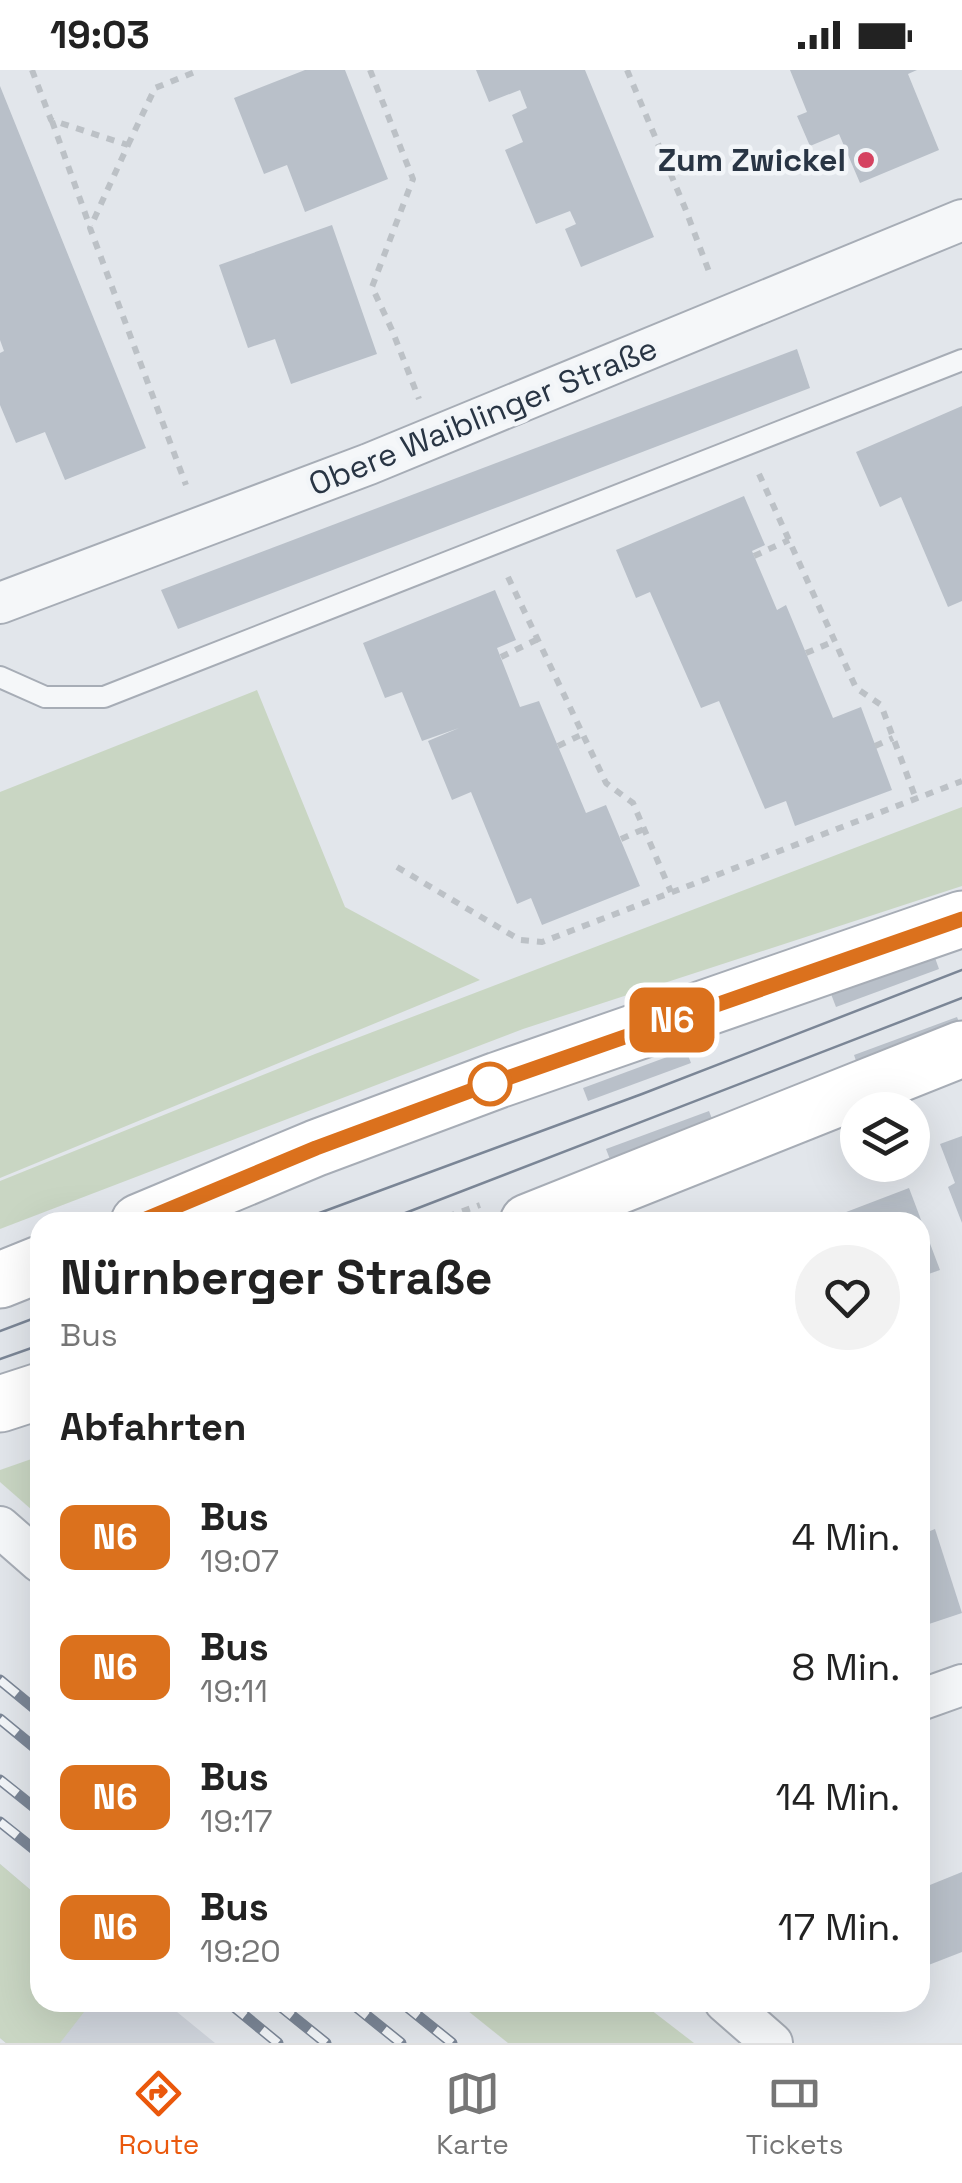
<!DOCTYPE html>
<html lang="de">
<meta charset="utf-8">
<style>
body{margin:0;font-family:"Space Grotesk",sans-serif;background:#f2f2f2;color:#222;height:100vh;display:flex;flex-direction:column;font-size:38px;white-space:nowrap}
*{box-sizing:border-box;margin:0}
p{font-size:32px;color:#767676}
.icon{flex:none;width:55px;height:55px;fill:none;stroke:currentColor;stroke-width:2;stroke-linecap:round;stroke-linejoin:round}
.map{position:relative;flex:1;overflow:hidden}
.sheet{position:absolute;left:30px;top:1142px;width:900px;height:800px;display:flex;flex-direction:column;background:#fff;border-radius:30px;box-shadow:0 10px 40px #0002}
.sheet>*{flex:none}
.badge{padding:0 20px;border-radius:15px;font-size:35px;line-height:65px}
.controls{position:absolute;left:840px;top:1022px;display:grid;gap:20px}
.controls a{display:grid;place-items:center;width:90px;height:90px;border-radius:50%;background:#fff;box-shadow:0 10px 40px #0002;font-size:50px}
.map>.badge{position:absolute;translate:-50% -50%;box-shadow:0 0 0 5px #fff}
h2{padding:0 30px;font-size:38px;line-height:90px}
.round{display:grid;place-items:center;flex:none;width:105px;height:105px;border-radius:52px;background:#f2f2f2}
.summary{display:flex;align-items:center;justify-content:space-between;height:170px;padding:0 30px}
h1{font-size:48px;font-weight:600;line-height:75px}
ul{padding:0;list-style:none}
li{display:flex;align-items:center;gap:30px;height:130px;padding:0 30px}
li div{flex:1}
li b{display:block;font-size:38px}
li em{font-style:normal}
li .badge{min-width:110px;font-weight:700;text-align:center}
.status{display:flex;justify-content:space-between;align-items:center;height:70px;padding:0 50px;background:#fff;direction:ltr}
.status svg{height:28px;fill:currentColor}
.dock{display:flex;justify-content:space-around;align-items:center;height:140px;border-top:2px solid #e0e0e0;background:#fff;font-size:28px;color:#767676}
.dock a{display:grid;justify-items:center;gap:5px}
.dock .on{color:#ea580c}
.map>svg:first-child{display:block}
.built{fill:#d0d5dd}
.green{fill:#c9d6c3}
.building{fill:#b9c0c9}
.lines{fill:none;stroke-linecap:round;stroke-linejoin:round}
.lane-casing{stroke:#a7adb6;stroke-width:24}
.street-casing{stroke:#a7adb6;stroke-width:44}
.secondary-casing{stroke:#a7adb6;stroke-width:59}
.path{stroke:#bcc1c6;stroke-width:6;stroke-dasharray:8 8;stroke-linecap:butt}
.lane{stroke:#f5f7f9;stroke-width:20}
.street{stroke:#f5f7f9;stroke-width:40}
.secondary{stroke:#fff;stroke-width:55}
.tram{stroke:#7b8696;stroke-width:2.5}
.rail-casing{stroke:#7b8696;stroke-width:11}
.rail{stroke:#f2f5f8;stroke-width:8;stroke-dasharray:22;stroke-linecap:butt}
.line-casing{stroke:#fff;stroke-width:22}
.line{stroke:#db711d;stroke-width:15}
.poi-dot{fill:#d54260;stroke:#f2f5f8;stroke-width:4}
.stop-dot{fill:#fff;stroke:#db711d;stroke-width:5}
.labels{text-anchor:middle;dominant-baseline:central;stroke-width:9;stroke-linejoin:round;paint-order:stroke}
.poi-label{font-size:32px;font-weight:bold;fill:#293544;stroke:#f2f5f8;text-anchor:end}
.street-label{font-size:32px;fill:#293544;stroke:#f2f5f8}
</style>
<div class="status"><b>19:03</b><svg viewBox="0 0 49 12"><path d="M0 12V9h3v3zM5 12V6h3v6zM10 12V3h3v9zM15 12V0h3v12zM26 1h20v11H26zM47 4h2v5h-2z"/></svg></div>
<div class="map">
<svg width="962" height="1973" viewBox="0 0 962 1973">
<rect width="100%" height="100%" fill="#e2e6eb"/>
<polygon class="built" points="0,1794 40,1828 40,1932 166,1933 215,1973 6,1973 0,1968"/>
<g class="green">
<polygon points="257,620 345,837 480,910 0,1108 0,722"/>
<polygon points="962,737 962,816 523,959 0,1159 0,1111 315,984"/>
<polygon points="40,1386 40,1447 0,1412 0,1400"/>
<polygon points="0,1794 40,1828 40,1932 91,1933 60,1973 6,1973 0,1968"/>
<polygon points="458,1933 642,1933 694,1973 508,1973"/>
</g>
<g class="building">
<polygon points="305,0 345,0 388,109 305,142 287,95 264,104 234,28"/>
<polygon points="476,0 585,0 654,167 581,197 565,159 576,154 570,141 536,154 505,80 523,72 512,45 527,38 520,20 489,32"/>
<polygon points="790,0 917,0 908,4 939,80 860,113 839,64 810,76 797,46 807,42"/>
<polygon points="0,16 146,378 65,410 45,362 16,373 0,335 0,283 4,281 0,270"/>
<polygon points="332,155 377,284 291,314 275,269 248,278 219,195"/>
<polygon points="797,279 810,318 178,559 161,520"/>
<polygon points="962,336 962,531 948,537 901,427 880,437 856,382"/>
<polygon points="744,426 765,475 752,481 777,540 786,535 833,648 861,637 892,720 795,756 786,731 765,739 719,631 701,638 650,522 636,528 616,480"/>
<polygon points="495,520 516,570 497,578 520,637 539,631 586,743 606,735 640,816 542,855 531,828 517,834 471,722 452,730 428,671 459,658 422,671 402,622 385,628 363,573"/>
<polygon points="934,885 939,899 836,937 831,924"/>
<polygon points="957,947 962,960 859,999 854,985"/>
<polygon points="686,980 691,993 588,1031 583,1018"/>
<polygon points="709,1041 714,1054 611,1092 606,1079"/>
<polygon points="962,1066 962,1153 948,1117 955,1113 940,1074"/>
<polygon points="909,1118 940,1200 920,1207 920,1152 820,1152"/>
<polygon points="935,1459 962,1543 920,1557 920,1465"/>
<polygon points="962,1802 962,1882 926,1896 920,1882 920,1819"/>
</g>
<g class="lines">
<defs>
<polyline id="lane" points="0,607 45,627 104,627 962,290"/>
<g id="street">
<polyline points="0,533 369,394 962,150"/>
<polyline points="0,1457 40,1492"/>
<polyline points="920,1630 962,1615"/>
<polyline points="725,1932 772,1973"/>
</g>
<g id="secondary">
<polyline points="139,1152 316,1078 498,1010 962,849"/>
<polyline points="528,1152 962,979"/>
<polyline points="0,1210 40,1194"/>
<polyline points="0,1334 40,1321"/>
</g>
</defs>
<use href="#lane" class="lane-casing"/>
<use href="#street" class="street-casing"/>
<use href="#secondary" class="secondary-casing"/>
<g class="path">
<polyline points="32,0 51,50 128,75 90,158 186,415"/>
<polyline points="370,0 413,109 372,217 392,260 419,329"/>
<polyline points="627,0 685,138 711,207"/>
<polyline points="52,51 90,157"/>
<polyline points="128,75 155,18 200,0"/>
<polyline points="759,404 856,618 881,635 916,729"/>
<polyline points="754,486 789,470"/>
<polyline points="508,507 606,713 633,733 671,822"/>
<polyline points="806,583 835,571"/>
<polyline points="501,587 538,569"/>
<polyline points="558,676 583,664"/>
<polyline points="875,676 893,668"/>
<polyline points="621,769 644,759"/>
<polyline points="397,797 520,870 542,872 962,711"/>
<polyline points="432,1152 480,1135"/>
</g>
<use href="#lane" class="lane"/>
<use href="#street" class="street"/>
<use href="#secondary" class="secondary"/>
<g class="tram">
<polyline points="295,1152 642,1024 962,900"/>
<polyline points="382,1152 962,928"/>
<polyline points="0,1261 40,1246"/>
<polyline points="0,1289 40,1275"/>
</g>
<defs>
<g id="rail">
<polyline points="0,1610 40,1643"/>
<polyline points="0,1649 40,1682"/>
<polyline points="0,1710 40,1742"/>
<polyline points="0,1752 40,1784"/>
<polyline points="228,1932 278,1973"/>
<polyline points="275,1932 326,1973"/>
<polyline points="350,1932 401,1973"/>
<polyline points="401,1932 452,1973"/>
</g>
</defs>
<use href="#rail" class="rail-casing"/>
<use href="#rail" class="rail"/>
</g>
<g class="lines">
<defs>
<polyline id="line" points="139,1152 316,1078 470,1021 962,849"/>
</defs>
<use href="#line" class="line-casing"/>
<use href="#line" class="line"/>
</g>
<circle class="poi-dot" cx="866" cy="90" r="10"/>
<circle class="stop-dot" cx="490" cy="1014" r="20"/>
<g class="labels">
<g class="poi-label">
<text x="846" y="90">Zum Zwickel</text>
</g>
<g class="street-label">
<text transform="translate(483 346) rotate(-22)">Obere Waiblinger Straße</text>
</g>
</g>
</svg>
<div class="controls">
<a><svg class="icon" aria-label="layers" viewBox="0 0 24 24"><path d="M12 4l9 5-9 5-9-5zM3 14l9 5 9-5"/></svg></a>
</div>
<b class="badge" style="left:672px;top:950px;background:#db711d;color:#fff">N6</b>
<section class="sheet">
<div class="summary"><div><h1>Nürnberger Straße</h1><p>Bus</p></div><a class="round"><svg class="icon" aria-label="heart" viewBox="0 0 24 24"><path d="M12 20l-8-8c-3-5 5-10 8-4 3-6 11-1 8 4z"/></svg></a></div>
<h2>Abfahrten</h2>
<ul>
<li><span class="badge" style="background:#db711d;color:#fff">N6</span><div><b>Bus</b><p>19:07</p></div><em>4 Min.</em></li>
<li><span class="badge" style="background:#db711d;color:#fff">N6</span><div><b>Bus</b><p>19:11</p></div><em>8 Min.</em></li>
<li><span class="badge" style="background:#db711d;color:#fff">N6</span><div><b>Bus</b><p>19:17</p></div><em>14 Min.</em></li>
<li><span class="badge" style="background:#db711d;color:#fff">N6</span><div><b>Bus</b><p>19:20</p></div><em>17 Min.</em></li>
</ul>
</section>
</div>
<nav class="dock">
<a class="on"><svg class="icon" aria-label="directions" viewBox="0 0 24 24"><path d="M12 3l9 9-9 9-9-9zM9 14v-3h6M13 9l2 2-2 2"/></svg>Route</a>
<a><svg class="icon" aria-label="map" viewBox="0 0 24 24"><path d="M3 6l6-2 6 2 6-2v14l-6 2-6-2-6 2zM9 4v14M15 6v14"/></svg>Karte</a>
<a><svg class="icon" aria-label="tickets" viewBox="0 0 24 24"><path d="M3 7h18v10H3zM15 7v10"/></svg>Tickets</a>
</nav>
